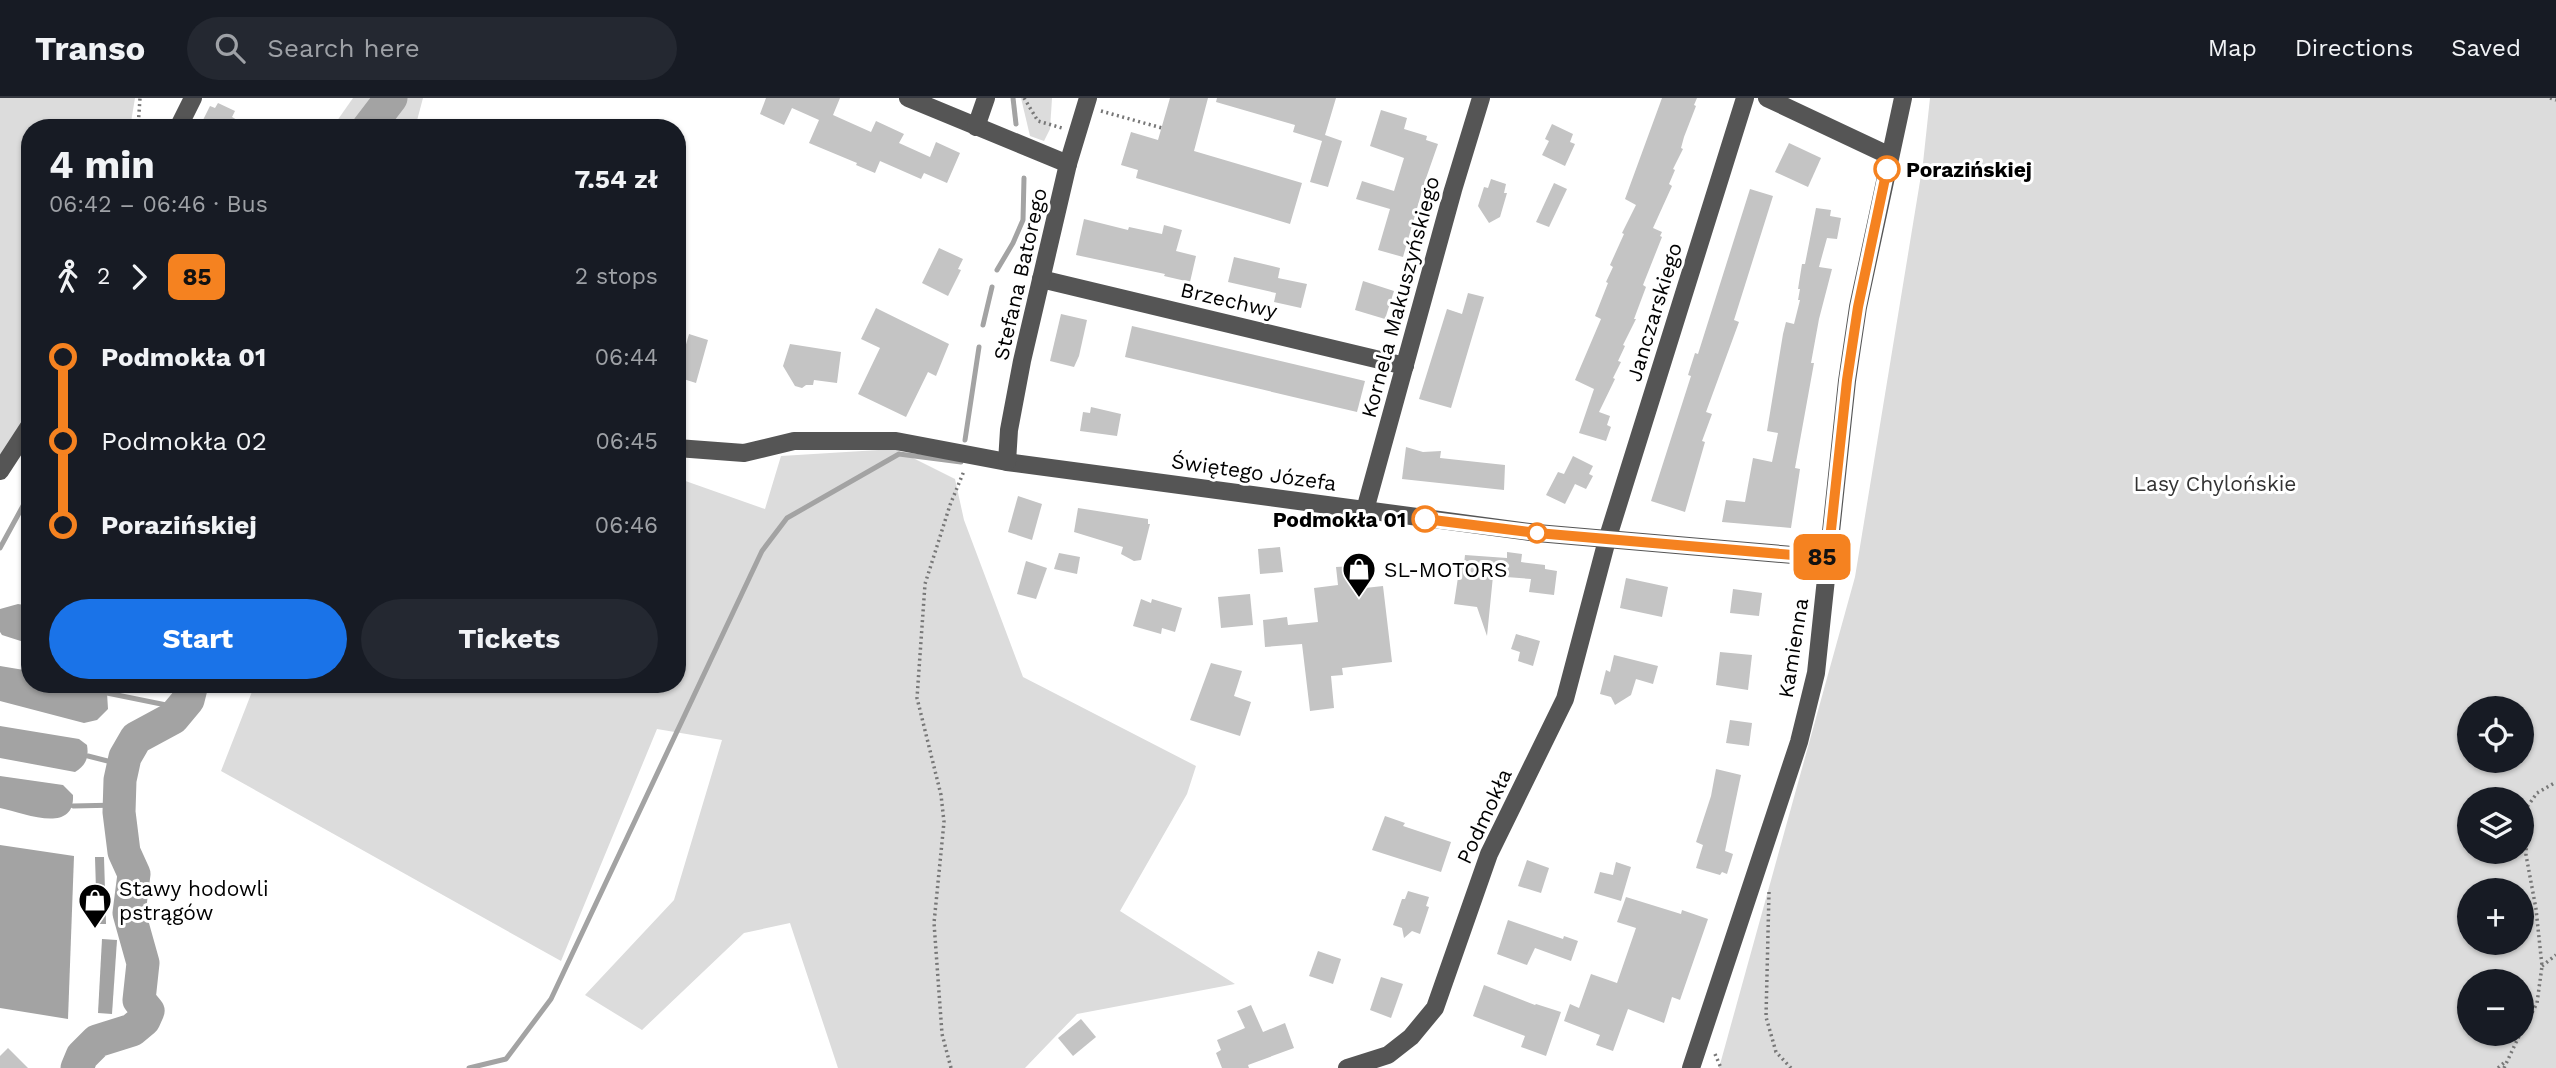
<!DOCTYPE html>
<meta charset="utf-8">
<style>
body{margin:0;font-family:"Work Sans",sans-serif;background:#242831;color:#f1f3f6;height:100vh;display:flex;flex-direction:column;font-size:26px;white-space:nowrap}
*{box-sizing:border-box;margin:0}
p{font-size:23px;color:#9ea1a6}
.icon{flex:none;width:38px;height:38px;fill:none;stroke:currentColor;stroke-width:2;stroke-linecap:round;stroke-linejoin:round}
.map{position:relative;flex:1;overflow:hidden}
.details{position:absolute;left:21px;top:21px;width:665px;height:574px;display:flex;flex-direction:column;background:#171b24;border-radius:28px;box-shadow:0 2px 5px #0004}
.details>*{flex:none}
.badge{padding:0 14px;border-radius:10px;font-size:24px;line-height:46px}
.buttons{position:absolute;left:2457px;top:598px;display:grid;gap:14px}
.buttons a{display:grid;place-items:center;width:77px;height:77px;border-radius:50%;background:#171b24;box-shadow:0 2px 5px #0004;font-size:35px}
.map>.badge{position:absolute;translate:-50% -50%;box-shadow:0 0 0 4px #fff}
.legs{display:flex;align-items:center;gap:10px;height:77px;padding:0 28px;font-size:23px}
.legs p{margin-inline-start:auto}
.head{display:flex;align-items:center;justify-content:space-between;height:119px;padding:0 28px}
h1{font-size:38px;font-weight:700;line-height:52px}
.primary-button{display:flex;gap:14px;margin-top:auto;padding:14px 28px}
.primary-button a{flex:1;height:80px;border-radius:42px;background:#1a73e8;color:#fff;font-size:28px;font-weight:700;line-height:80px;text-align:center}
.primary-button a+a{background:#242831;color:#f1f3f6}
ul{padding:0 28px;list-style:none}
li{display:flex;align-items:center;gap:24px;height:84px;font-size:26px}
li i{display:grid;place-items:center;width:10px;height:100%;margin:0 9px;background:currentColor}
li i::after{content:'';width:18px;height:18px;margin:-9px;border:5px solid;border-radius:50%;background:#171b24}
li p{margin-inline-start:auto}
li:first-child i{background:linear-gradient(#0000 50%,currentColor 0)}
li:last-child i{background:linear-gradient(currentColor 50%,#0000 0)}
header{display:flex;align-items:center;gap:42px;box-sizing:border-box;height:98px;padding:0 35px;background:#171b24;border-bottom:2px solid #363941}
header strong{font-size:33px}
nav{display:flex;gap:38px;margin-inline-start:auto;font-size:24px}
.search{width:490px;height:63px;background:#242831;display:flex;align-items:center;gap:18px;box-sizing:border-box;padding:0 24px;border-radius:38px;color:#9ea1a6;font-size:26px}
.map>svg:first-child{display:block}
.green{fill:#dcdcdc;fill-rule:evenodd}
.water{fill:#a3a3a3}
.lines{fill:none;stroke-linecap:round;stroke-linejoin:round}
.stream{stroke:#a3a3a3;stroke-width:5}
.river{stroke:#a3a3a3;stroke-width:33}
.building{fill:#c4c4c4}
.path{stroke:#777;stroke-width:3.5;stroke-dasharray:2 3.5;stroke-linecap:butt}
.minor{stroke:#555;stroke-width:18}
.line-1-casing{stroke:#fff;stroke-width:16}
.line-1{stroke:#f58220;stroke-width:10}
.stop-1-dot{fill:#fff;stroke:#f58220;stroke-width:3.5}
.labels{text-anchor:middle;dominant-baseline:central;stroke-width:6;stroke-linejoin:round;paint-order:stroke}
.stop-label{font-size:21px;font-weight:bold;fill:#000;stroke:#fff;text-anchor:start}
.street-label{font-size:21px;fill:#000;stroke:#fff}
.park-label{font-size:21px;fill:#333;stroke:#fff}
.poi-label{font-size:21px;fill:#000;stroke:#fff;text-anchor:start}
</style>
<header>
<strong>Transo</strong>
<div class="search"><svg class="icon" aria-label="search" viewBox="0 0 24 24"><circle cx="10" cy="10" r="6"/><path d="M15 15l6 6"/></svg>Search here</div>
<nav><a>Map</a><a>Directions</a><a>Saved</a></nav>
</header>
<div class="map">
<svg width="2556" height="970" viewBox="0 0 2556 970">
<rect width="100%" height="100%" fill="#fff"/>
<g class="green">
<polygon points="0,0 135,0 130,30 30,30 30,324 0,368"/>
<polygon points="353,0 423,0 415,30 332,30"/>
<polygon points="1021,0 1052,0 1050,31 1044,43 1030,38"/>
<path d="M1930 0H2556V970H1719L1855 479 1923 65ZM2469 611H2522V663H2469ZM2469 702H2522V754H2469ZM2469 793H2522V845H2469ZM2469 884H2522V936H2469Z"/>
<polygon points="895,351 955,381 964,422 1023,579 1196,668 1187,696 1120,813 1235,886 1077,916 1025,970 838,970 790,825 744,835 642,932 585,897 674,802 722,642 657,631 561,863 221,673 255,586 677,586 677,380 765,411 781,358"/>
</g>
<g class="water">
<polygon points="18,506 30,508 30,546 2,537 0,534 0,511"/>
<polygon points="0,568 30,573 30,586 100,586 107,595 108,611 97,622 84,625 0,603"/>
<path d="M0 628 79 641 87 647C89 660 86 667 75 674L0 660Z"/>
<path d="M0 678 63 687 73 697C75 737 24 715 0 710Z"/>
<polygon points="0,747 74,758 68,921 0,910"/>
<polygon points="104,759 106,826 97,826 95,759"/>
<polygon points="102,841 117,842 112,916 98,915"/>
</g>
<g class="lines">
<g class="stream">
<polyline points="1013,0 1016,26"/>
<polyline points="997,172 1013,145 1023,122 1024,80"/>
<polyline points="983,227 992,189"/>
<polyline points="965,342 979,249"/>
<polyline points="0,450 30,395"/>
<polyline points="107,595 181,610"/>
<polyline points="88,658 123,667"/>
<polyline points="73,708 119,707"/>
<polyline points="469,970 506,961 551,901 762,453 787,420 899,356 961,364"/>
</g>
<g class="river">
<polyline points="368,30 391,0"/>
<polyline points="77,970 82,958 97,943 132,932 144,922 148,913 139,902 143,865 129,815 134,776 124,754 119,714 120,682 125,659 136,640 173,620 188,602 192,586"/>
</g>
</g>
<g class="building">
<polygon points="766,0 840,0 833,17 871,34 876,23 904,36 899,45 930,59 936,44 960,55 947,85 924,75 921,81 880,63 875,75 856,67 857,65 809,45 819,22 792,10 784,27 760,16"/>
<polygon points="1170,0 1208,0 1194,53 1302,85 1290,126 1136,80 1138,72 1121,67 1131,34 1158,42"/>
<polygon points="1217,0 1336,0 1325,37 1342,43 1328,89 1310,84 1322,43 1293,34 1295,27 1216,4"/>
<polygon points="1662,0 1697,0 1694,7 1696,8 1684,39 1681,50 1683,51 1673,71 1675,72 1669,86 1672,88 1653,130 1662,134 1660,138 1662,139 1643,187 1646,189 1634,221 1636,221 1623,247 1625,248 1618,263 1621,264 1613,280 1615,281 1599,314 1610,318 1607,327 1611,329 1606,343 1579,335 1594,291 1575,282 1601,221 1595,218 1608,185 1606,184 1613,169 1610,167 1624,136 1622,135 1636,107 1625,101"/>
<polygon points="218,5 235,13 232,19 251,30 209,30 201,26 210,8 215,10"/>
<polygon points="1381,12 1407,20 1404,31 1427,38 1426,42 1438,46 1424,86 1403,159 1378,152 1390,111 1356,101 1362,83 1394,93 1404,60 1370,48"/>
<polygon points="1552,26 1573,36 1570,44 1575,46 1565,68 1542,57 1549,43 1545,41"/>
<polygon points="1789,45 1821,60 1808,89 1775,74"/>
<polygon points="1491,81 1506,86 1504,95 1507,95 1500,119 1489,125 1478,108 1484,89 1488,90"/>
<polygon points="1554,85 1567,91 1549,129 1536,124"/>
<polygon points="1750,91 1773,98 1734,222 1739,224 1706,314 1712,316 1702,343 1705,344 1685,414 1651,403 1691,278 1688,277 1695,255 1698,256"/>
<polygon points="1816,110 1831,112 1830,118 1841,120 1837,141 1827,140 1819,169 1832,171 1819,221 1811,265 1814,265 1795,370 1800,371 1791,430 1722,424 1726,402 1745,404 1753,360 1772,364 1778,335 1767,333 1783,236 1786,224 1794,226 1800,202 1798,202 1800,191 1798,191 1802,166 1805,166"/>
<polygon points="1084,121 1128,132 1129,129 1162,136 1164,127 1182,132 1176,153 1196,158 1190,184 1164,178 1165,176 1076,157"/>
<polygon points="939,150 963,161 958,171 961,172 948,198 922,185"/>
<polygon points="1234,159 1280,170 1278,180 1307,186 1301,210 1274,204 1276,195 1228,184"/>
<polygon points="1363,183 1394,193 1385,221 1355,212"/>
<polygon points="1468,195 1484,199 1451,310 1419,301 1447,211 1462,216"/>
<polygon points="876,210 949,246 936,278 928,274 906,319 858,296 880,250 861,241"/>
<polygon points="1061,216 1087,222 1079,258 1074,269 1050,263"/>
<polygon points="1132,228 1365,283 1357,314 1125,259"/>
<polygon points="689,236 708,242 696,285 677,279 677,248 685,250"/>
<polygon points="790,246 841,254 837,285 814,282 813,287 806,287 802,290 795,288 783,268"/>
<polygon points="1091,309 1121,316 1117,338 1080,333 1083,314 1090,315"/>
<polygon points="1406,349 1423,354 1441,353 1440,360 1505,367 1504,392 1402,381"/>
<polygon points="1573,358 1593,368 1589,376 1593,378 1586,391 1575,386 1565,406 1546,397 1558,374 1564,376"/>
<polygon points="1018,398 1042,406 1032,442 1008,434"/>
<polygon points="1078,410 1148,421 1148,426 1150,426 1141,462 1134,463 1121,456 1123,449 1074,434"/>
<polygon points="1280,449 1283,474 1260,476 1258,451"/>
<polygon points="1507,454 1522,456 1521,464 1545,467 1545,471 1557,473 1554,497 1529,494 1531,481 1493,478 1487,538 1477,509 1454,506 1460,466 1464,466 1465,457 1507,460"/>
<polygon points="1059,455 1080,459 1077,476 1054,471"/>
<polygon points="1026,463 1047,470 1036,501 1017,496"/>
<polygon points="1354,468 1356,491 1383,488 1392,564 1342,570 1343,577 1331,578 1334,610 1310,613 1302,546 1265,549 1263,522 1287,519 1288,527 1318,524 1314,490 1338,487 1336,469"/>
<polygon points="1626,480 1668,489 1662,519 1620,510"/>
<polygon points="1733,491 1762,495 1759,518 1730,515"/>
<polygon points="1250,496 1253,527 1221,530 1218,499"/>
<polygon points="1141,501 1151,505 1152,501 1182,510 1175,534 1162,530 1161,536 1133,528"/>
<polygon points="1516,536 1540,543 1533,568 1518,563 1520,554 1511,551"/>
<polygon points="1720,554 1752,557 1748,592 1716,587"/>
<polygon points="1614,557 1658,568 1653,586 1636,581 1631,597 1615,607 1611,599 1600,596 1606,572 1610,574"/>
<polygon points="1211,565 1242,573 1234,598 1251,604 1240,638 1190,622"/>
<polygon points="1730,622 1752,625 1749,648 1726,645"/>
<polygon points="1716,671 1741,677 1725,753 1733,756 1727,776 1722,774 1720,777 1696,770 1703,747 1696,744 1711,698"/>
<polygon points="1385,718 1405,725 1403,728 1451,744 1441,774 1372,752"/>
<polygon points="1527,762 1549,770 1541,795 1518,788"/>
<polygon points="1616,764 1631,769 1621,803 1594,795 1600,774 1613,777"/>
<polygon points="1408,793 1429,799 1426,808 1429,809 1420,836 1412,833 1404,840 1402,830 1393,827 1402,801 1405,801"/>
<polygon points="1626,799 1681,816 1682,812 1708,821 1680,902 1672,899 1664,925 1628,911 1613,953 1596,947 1600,937 1564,923 1570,906 1579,910 1591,876 1617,885 1636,830 1617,824"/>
<polygon points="1508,822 1563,841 1564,838 1578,843 1571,863 1535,850 1527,867 1497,856"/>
<polygon points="1318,853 1341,861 1333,886 1309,878"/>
<polygon points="1381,879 1403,886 1391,920 1370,912"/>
<polygon points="1484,887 1535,907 1536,906 1561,914 1546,958 1521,949 1525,938 1473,918"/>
<polygon points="1251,907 1263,934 1285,925 1294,950 1248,967 1249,970 1222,970 1216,955 1221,952 1217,942 1245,930 1237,913"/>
<polygon points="1081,921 1096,939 1073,958 1058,940"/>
<polygon points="8,950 28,970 0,970 0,958"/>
</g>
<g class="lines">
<g class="path">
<polyline points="1024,0 1038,23 1062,30"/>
<polyline points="2550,0 2556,2"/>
<polyline points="1101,13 1162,30"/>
<polyline points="138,30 140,0"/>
<polyline points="1769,794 1766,919 1776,954 1791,970"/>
<polyline points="2542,868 2556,857"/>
<polyline points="2522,934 2537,905 2542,868 2536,811 2526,757 2527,709 2537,695 2556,684"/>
<polyline points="1715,956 1721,970"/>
<polyline points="951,970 942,936 934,825 944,724 941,697 917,600 925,486 950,407 964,373"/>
<polyline points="2498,970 2505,964"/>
<polyline points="2504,970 2520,936"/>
</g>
<g class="minor">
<polyline points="908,0 1068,66"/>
<polyline points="1767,0 1890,58"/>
<polyline points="976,29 986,0"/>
<polyline points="178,30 193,0"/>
<polyline points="1041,181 1405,268"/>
<polyline points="677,350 744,355 794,343 896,343 1007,364 1537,435 1828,460"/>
<polyline points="1007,364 1009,332 1022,263 1068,66 1088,0"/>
<polyline points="0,373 30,327"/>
<polyline points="1365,412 1453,92 1481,0"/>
<polyline points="1347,970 1388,957 1411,939 1435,910 1489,756 1565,601 1607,442 1745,0"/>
<polyline points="1691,970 1799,644 1816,575 1847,283 1858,209 1903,0"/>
</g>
</g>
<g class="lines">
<defs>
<polyline id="line-1" points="1425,421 1537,435 1828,460 1847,282 1858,209 1887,71"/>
</defs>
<use href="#line-1" class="line-1-casing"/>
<use href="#line-1" class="line-1"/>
</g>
<defs>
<symbol id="shop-pin" viewBox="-11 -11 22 30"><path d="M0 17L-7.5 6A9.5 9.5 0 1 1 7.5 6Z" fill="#000" stroke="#fff"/><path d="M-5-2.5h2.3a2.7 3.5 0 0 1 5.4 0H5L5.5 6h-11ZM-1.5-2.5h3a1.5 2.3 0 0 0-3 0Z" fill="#fff"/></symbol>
</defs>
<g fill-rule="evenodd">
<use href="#shop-pin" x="1340" y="452" width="38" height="52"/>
<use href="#shop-pin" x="76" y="783" width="38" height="52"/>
</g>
<g class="stop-1-dot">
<circle cx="1887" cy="71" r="12"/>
<circle cx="1425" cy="421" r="12"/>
<circle cx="1537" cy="435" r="9"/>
</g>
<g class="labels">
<g class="stop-label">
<text x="1906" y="71">Porazińskiej</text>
<text x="1406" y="421" text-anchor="end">Podmokła 01</text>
</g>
<g class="street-label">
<text transform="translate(1020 176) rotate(-77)">Stefana Batorego</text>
<text transform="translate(1400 199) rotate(-75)">Kornela Makuszyńskiego</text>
<text transform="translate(1229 202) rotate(13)">Brzechwy</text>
<text transform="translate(1654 214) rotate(-73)">Janczarskiego</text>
<text transform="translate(1254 374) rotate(8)">Świętego Józefa</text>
<text transform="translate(1793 550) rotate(-81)">Kamienna</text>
<text transform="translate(1484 718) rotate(-65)">Podmokła</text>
</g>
<g class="park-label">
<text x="2215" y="385">Lasy Chylońskie</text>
</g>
<g class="poi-label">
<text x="1384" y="471">SL-MOTORS</text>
<text x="119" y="790">Stawy hodowli<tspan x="119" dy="24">pstrągów</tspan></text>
</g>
</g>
</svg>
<div class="buttons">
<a><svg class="icon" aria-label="locate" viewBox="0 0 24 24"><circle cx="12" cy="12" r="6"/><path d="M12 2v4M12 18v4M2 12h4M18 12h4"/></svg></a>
<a><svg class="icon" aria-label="layers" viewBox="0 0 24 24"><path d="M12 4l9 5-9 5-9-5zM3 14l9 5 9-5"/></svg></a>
<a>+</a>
<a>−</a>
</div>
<b class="badge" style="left:1822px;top:459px;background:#f58220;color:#111">85</b>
<section class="details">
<div class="head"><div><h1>4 min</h1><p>06:42 – 06:46 · Bus</p></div><b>7.54 zł</b></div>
<div class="legs"><svg class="icon" aria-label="walk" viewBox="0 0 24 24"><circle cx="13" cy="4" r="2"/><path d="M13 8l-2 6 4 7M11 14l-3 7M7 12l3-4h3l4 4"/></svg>2<svg class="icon" aria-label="forward" viewBox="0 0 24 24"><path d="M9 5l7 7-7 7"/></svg><b class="badge" style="background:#f58220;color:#111">85</b><p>2 stops</p></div>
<ul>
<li><i style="color:#f58220"></i><b>Podmokła 01</b><p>06:44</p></li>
<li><i style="color:#f58220"></i><span>Podmokła 02</span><p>06:45</p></li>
<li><i style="color:#f58220"></i><b>Porazińskiej</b><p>06:46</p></li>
</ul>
<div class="primary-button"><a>Start</a><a>Tickets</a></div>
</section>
</div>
